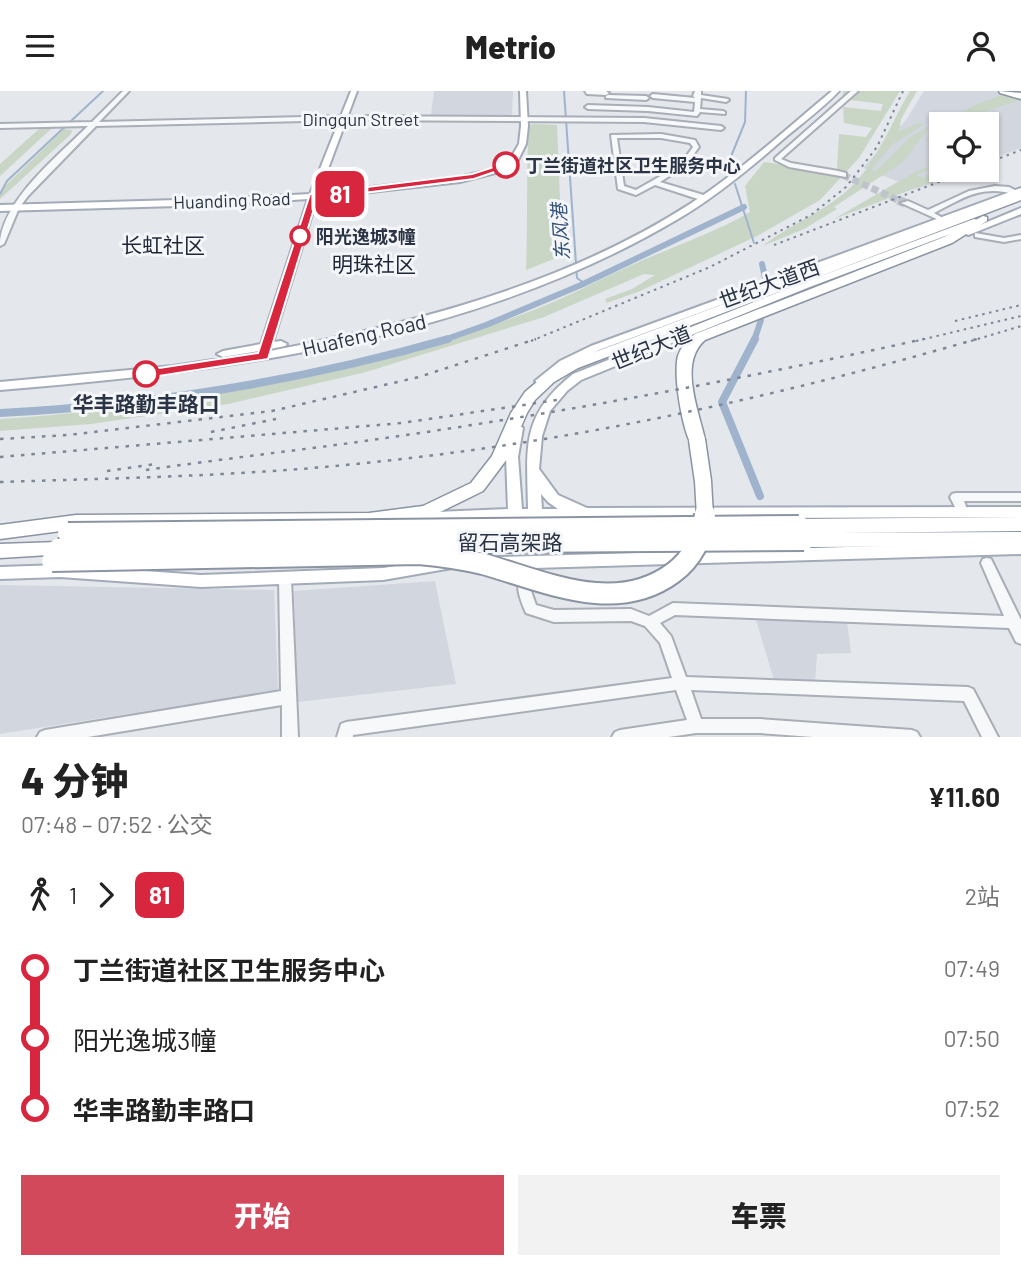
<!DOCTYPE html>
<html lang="zh">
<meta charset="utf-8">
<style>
body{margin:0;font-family:Barlow,"Noto Sans SC",sans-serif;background:#f2f2f2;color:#222;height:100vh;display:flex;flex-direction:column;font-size:26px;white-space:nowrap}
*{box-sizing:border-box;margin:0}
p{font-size:23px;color:#767676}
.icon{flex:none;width:38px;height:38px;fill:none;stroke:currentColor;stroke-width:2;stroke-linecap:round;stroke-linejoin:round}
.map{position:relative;height:646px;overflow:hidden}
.panel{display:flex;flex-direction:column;background:#fff;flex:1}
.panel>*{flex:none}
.badge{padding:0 14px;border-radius:10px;font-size:24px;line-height:46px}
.tools{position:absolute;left:929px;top:21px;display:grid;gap:14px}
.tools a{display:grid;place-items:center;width:70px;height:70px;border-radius:0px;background:#fff;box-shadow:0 2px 5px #0004;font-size:35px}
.map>.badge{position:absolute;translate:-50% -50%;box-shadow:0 0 0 4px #fff}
.legs{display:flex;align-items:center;gap:10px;height:77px;padding:0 21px;font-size:23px}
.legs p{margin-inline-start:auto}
.head{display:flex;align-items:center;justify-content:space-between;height:119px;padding:0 21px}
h1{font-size:38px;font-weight:800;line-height:52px}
.cta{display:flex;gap:14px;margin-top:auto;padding:14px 21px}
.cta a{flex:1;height:80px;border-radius:0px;background:#d1495b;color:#fff;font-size:28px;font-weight:800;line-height:80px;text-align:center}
.cta a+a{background:#f2f2f2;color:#222}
ul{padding:0 21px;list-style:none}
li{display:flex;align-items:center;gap:24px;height:70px;font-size:26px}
li i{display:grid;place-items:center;width:10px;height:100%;margin:0 9px;background:currentColor}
li i::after{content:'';width:18px;height:18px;margin:-9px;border:5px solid;border-radius:50%;background:#fff}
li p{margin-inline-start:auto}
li:first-child i{background:linear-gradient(#0000 50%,currentColor 0)}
li:last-child i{background:linear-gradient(currentColor 50%,#0000 0)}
header{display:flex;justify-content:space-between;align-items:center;height:91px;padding:0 21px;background:#fff;font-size:32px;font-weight:800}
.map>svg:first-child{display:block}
.built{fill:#d2d6de}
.green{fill:#c9d6c5}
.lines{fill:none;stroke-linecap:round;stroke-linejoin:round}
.stream{stroke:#9fb4cc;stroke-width:2}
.canal-far1{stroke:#9fb4cc;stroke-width:6}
.canal{stroke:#9fb4cc;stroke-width:8}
.minor-tunnel-far1{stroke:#bfc3cb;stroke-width:7;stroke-dasharray:7 3.5;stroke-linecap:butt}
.minor-tunnel{stroke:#bfc3cb;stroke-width:9;stroke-dasharray:9 4.5;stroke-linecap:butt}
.minor-casing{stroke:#a9aeb7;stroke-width:4}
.major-casing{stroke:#a3abb8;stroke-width:4}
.highway-casing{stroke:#8b94a3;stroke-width:3}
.minor{fill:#f7f8fa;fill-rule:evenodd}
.major{fill:#fff;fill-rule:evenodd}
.highway{fill:#fff;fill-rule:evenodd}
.rail-far1{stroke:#7d8696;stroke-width:2;stroke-dasharray:2.5 4.5;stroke-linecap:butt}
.rail{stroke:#7d8696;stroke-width:2.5;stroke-dasharray:3.5 7;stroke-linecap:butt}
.highway-bridge-far1-casing{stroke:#8b94a3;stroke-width:19;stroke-linecap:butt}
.highway-bridge-casing{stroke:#8b94a3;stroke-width:24;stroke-linecap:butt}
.highway-bridge-far1{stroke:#fff;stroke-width:16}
.highway-bridge{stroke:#fff;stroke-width:20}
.line-1{fill:#d7263d;stroke:#fff;stroke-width:2}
.stop-1-dot{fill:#fff;stroke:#d7263d;stroke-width:3.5}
.labels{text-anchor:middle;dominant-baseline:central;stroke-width:6;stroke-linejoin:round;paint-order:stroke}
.far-street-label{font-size:18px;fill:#2b3445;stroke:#f4f6f9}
.far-stop-label{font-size:18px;font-weight:bold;fill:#2b3445;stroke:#f4f6f9;text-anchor:start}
.far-water-label{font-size:19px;font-style:italic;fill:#34527a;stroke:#f4f6f9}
.far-quarter-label{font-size:21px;fill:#1d2536;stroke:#f4f6f9}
.street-label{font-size:21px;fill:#2b3445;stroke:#f4f6f9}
.stop-label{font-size:21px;font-weight:bold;fill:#2b3445;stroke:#f4f6f9}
</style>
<header><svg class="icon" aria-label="menu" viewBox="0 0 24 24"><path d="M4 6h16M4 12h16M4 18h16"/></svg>Metrio<svg class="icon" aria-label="person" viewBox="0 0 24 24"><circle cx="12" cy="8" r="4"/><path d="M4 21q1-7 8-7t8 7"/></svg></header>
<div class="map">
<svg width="1021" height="646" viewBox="0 0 1021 646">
<rect width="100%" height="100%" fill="#e4e7ec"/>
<g class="built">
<polygon points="434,0 513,0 512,23 508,26 431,24"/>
<polygon points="924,0 1021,0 1021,57 987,70 987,33 942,33 942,79 966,79 917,98 863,77 906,29"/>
<polygon points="435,490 456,593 297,611 294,500"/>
<polygon points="0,494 274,499 278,599 0,643"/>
<polygon points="756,529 847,531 851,562 817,563 815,591 774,589"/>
</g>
<g class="green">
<path d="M843 0H900L859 67 820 109 757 145 640 200 607 212 605 208 632 198 655 184 644 183 544 226 366 281 228 313 91 333 0 340V328C177 316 356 284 523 223 561 210 597 189 634 173 672 156 714 142 750 121L745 95 764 71 834 81 837 77 839 43 866 46 872 37 844 32 843 16 881 20 883 13 842 8Z"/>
<path d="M910 0H917L901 28 899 41 919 32 924 33 893 53 871 79 876 80 909 47 930 35 903 71 834 116 837 118 804 138 763 155C790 133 823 122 850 97 877 71 891 32 910 0Z"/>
<path d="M1004 3 1021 9 942 33 941 36 923 52C944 25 972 15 1004 3Z"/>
<path d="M534 33 557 34 562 156 559 166 526 179C528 130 526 82 529 34Z"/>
<polygon points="40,37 52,37 0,85 0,73"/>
<polygon points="64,38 72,39 71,43 0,108 0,100"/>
<polygon points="941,70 941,74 916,84 923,87 941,78 958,81 834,128 913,82"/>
</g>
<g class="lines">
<g class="stream">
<polyline points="564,0 577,187 584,192"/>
<polyline points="728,73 745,31 746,0"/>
<polyline points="735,93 754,152"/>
<polyline points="0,103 7,90 103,0"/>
</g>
<g class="canal-far1">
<polyline points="762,173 766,191"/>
<polyline points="441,250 486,234 581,194 744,116"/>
<polyline points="754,250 761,229"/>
</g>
<g class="canal">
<polyline points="755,248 722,311 760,405"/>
<path d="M0 322C153 314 301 290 448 248"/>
</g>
<polyline class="minor-tunnel-far1" points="843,84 902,111"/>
<polyline class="minor-tunnel" points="898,109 905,112"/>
<defs>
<g id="minor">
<path d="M123 0H129L99 31 344 25 644 27 721 35 724 37 721 39 644 31 344 29 96 35 28 105 19 117 4 153 0 155C0 111 58 65 88 35L0 37V33L92 31Z"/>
<polygon points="585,0 606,0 609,2 606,4 587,3"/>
<polygon points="695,0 701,0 701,4 728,8 729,9 726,11 701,7 700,18 723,20 725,21 725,23 700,21 697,25 648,20 588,18 585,16 588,14 648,16 694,21 695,11 653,7 650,5 653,3 695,7 693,5"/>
<polygon points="851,0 858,0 781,68 791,72 838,80 846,82 846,86 789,76 775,69 775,67"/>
<polygon points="608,4 646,5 649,7 646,9 606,7 606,5"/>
<path d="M661 43 695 49 699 56 684 76 660 91 707 105V109H701L655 94 636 104 618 98 611 44ZM617 47H661L690 52 693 56 680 74 636 99 624 95Z"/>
<path d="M995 95 1009 96 1021 102 1017 104C983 93 964 106 934 122L943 127 939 129 901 112 908 110 928 119 969 100Z"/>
<polygon points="975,142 1004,147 1021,144 1021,148 1004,151 975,146"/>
<polygon points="956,402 1021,402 1021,410 964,410 966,415 964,418 956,418 950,406 952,403"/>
<path d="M987 467 991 468 1021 529V553L1016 551 1009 537 675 524 660 532 671 545 686 586 968 596 973 598 998 646H982L964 610 691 599 701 628H760L912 639 917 641 920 646H813L760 642H696L669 646H612L615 641 620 639 687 629 676 599 353 644V646H337L341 633 346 631 672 587 660 552 645 535 631 530 554 531 526 522C520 508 515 496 520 481L525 480 530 481 531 485V500L536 514 554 519 631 518 649 525 673 512 1004 525 981 472 983 468Z"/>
<polygon points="285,483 290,484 291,488 298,646 282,646 282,614 88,646 37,646 40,641 45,639 281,600 279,488 280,484"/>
</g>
<g id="major">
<path d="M351 0H357L319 102 460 86 493 78 512 65 519 53 521 35 520 0H526L528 35 526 53 518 69 499 81 460 91 317 107 273 251 281 250 287 253 285 255 270 258V260C415 232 564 194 690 113 741 80 785 39 832 0H839C824 16 805 30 787 45 753 75 717 105 678 128 474 249 231 280 0 299V291L173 275 259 262V260L223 266 217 263 223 260 261 253 308 108 213 114 0 120V114L213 108 310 103Z"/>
<polygon points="1021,97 1021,103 599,259 568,276 545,293 541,294 535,290 560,270 591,255"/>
<polygon points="1021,117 1021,123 971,143 968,144 963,141"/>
<path d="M974 128 977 129V133L807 197 581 289 567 300 550 320 542 345 539 378 558 404 587 417 1021 416V426L541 428 539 433 534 434 529 433 527 428H523L521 434 516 435 511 434 509 428 412 432 407 431 405 427 407 423 412 422 508 418 506 366 511 337 517 333 523 337 518 366 522 418H528C527 356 520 325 573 283L799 193ZM541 403 548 411 558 418H542Z"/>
<polygon points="1021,451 1021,463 497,478 492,476 490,472 492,468 497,466"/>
<polygon points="447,467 452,469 454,473 452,477 383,489 201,496 60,486 0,488 0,476 60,474 201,484 383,477"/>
</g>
<g id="highway">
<polygon points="999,0 1021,2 1021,8 1000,2"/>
<polygon points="1021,102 1021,109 578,277 554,291 535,309 527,322 507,368 483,400 426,428 369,436 76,438 0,448 0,434 76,424 369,422 423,415 471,392 492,365 511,322 525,301 544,285 568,271"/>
<path d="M983 125 987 126V130L952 152 705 249C678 272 699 320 705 349L703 353H691C682 336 673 284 678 265 681 256 687 249 695 243L944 146Z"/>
<polygon points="1021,426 1021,440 838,442 1021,441 1021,455 804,456 797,454 795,449 797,444 803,442 793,440 790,435 793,430 799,428"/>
<polygon points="58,451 65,453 67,458 65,463 0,467 0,453"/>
</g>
</defs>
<use href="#minor" class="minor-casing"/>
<use href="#major" class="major-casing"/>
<use href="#highway" class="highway-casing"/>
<use href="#minor" class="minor"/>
<use href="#major" class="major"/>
<use href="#highway" class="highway"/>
<g class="rail-far1">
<polyline points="987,72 1021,59"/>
<polyline points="774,154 970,79"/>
<polyline points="955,230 1021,214"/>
<polyline points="531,250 710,176 811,124 846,96 877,56 903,0"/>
<polyline points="916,250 1021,225"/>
<polyline points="971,250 1021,235"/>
</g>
<g class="rail">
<polyline points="211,341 276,328"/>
<polyline points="0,348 68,344 272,320 419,286 536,248"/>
<polyline points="0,366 402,332 557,309"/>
<path d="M146 379C228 367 311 358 393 346 571 320 748 287 924 248"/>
<polyline points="107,380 156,373"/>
<path d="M0 391C122 387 244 385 365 372 573 351 776 306 977 248"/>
</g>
<defs>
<polyline id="highway-bridge-far1" points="697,349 703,390 705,425"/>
<g id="highway-bridge">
<polyline points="68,442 799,435"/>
<polyline points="58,458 212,453 804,449"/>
<path d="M52 470 419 463C441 465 462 468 483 473 544 490 615 525 673 482 692 468 703 447 705 423"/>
</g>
</defs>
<use href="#highway-bridge-far1" class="highway-bridge-far1-casing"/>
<use href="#highway-bridge" class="highway-bridge-casing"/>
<use href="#highway-bridge-far1" class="highway-bridge-far1"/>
<use href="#highway-bridge" class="highway-bridge"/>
</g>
<polygon class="line-1" points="506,72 509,73 509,76 474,88 317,108 268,268 146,287 139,283 146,279 258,262 310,103 472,83"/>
<g class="stop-1-dot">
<circle cx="506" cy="74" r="12"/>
<circle cx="300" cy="145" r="9"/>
<circle cx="146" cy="283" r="12"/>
</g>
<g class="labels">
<g class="far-street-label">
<text x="361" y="28">Dingqun Street</text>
<text transform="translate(232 109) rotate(-2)">Huanding Road</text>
</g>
<g class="far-stop-label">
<text x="525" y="74">丁兰街道社区卫生服务中心</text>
<text x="316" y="145">阳光逸城3幢</text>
</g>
<g class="far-water-label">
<text transform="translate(560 141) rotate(-94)">东风港</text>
</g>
<g class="far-quarter-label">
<text x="163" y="153">长虹社区</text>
<text x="374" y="172">明珠社区</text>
</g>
<g class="street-label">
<text transform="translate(769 192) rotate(-20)">世纪大道西</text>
<text transform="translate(364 243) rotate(-13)">Huafeng Road</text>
<text transform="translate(651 256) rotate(-22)">世纪大道</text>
<text x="510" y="450">留石高架路</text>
</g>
<g class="stop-label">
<text x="146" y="312">华丰路勤丰路口</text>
</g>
</g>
</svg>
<div class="tools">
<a><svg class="icon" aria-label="locate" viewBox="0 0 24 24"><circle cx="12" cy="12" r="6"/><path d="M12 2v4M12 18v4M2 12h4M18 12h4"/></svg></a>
</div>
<b class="badge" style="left:340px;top:103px;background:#d7263d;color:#fff">81</b>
</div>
<section class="panel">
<div class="head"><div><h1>4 分钟</h1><p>07:48 – 07:52 · 公交</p></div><b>¥11.60</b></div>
<div class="legs"><svg class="icon" aria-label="walk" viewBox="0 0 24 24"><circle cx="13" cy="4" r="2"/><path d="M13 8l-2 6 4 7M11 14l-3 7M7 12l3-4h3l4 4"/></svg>1<svg class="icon" aria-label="forward" viewBox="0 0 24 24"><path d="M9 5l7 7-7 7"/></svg><b class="badge" style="background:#d7263d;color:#fff">81</b><p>2站</p></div>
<ul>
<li><i style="color:#d7263d"></i><b>丁兰街道社区卫生服务中心</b><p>07:49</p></li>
<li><i style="color:#d7263d"></i><span>阳光逸城3幢</span><p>07:50</p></li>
<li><i style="color:#d7263d"></i><b>华丰路勤丰路口</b><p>07:52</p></li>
</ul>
<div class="cta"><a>开始</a><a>车票</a></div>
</section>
